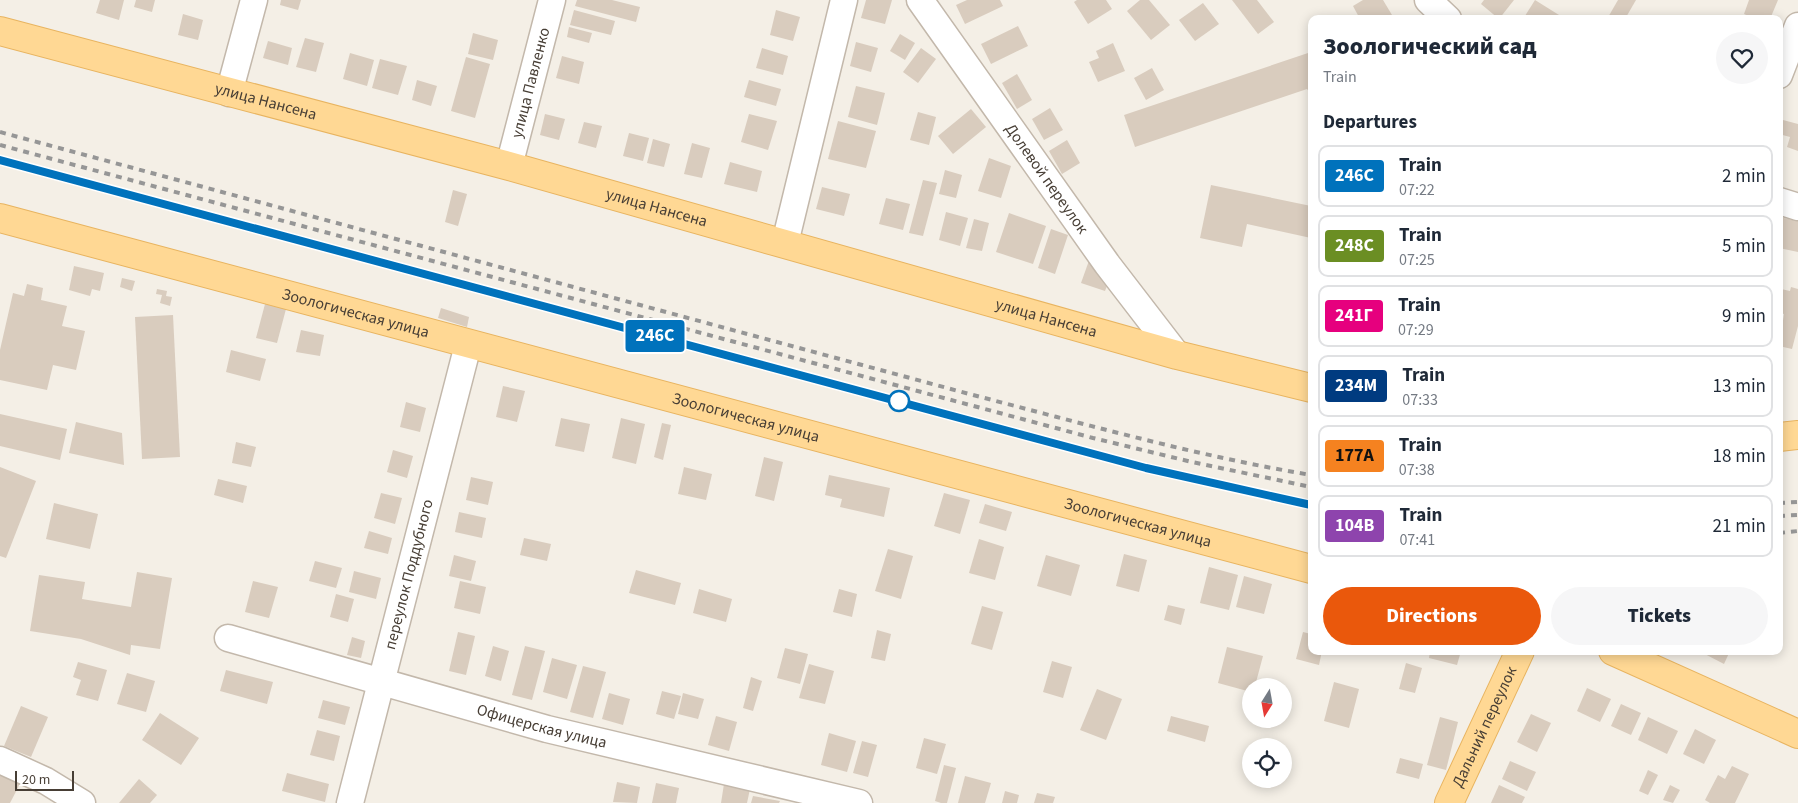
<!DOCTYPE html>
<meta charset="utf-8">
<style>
body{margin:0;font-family:"Source Sans 3",sans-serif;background:#f6f6f7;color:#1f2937;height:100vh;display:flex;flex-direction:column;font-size:19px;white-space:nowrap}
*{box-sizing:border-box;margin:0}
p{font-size:16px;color:#747a83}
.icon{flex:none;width:28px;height:28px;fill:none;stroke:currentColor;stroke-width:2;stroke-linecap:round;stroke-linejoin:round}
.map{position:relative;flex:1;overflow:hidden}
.side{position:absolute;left:1308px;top:15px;width:475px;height:640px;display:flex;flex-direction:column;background:#fff;border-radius:10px;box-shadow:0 2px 12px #0003}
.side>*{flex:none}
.badge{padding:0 10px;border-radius:4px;font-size:18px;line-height:32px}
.needle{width:32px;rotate:191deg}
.fabs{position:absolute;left:1242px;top:678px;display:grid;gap:10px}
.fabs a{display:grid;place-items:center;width:50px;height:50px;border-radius:50%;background:#fff;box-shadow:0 2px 12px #0003;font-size:25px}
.scale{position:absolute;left:15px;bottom:12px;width:59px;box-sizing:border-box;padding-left:5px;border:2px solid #473e35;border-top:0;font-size:14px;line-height:18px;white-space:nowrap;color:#473e35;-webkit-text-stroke:4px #fff;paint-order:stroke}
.map>.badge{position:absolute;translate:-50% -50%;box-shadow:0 0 0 2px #fff}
h2{padding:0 15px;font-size:19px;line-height:45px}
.round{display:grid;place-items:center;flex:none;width:52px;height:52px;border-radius:26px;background:#f6f6f7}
.summary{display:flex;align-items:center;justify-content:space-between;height:85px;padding:0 15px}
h1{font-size:24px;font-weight:800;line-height:38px}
.primary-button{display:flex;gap:10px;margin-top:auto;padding:10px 15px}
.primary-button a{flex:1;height:58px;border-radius:30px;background:#ea580c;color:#fff;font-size:20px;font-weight:800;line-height:58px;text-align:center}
.primary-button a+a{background:#f6f6f7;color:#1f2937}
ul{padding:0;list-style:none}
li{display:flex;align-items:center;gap:15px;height:62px;margin:0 10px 8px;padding:0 5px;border:2px solid #e0e1e3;border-radius:10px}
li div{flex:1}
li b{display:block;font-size:19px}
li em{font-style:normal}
li .badge{min-width:55px;font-weight:700;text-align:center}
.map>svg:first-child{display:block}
.building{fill:#d9ccbe}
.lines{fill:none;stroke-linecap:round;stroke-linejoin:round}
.minor-casing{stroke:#c3b8ab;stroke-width:29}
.major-casing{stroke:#e8b460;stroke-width:30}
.minor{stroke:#fff;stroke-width:26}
.major{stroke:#ffd894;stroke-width:28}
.rail{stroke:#969696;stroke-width:4;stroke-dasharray:6 6;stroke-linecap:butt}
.line-casing{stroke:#fff;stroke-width:11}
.line{stroke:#0072bc;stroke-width:8}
.stop-dot{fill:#fff;stroke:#0072bc;stroke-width:2.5}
.labels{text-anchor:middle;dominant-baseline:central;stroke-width:5;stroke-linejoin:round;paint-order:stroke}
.street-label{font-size:16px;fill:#473e35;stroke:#fff}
</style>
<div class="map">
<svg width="1798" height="803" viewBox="0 0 1798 803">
<rect width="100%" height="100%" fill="#f4efe6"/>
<g class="building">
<polygon points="100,0 124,0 119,20 96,13"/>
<polygon points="136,0 155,0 152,12 134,7"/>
<polygon points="281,0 301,0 298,10 280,5"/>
<polygon points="577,0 612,0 640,7 636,22 575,6"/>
<polygon points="866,0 892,0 885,24 861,18"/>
<polygon points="967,0 1000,0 1003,6 965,24 956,5"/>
<polygon points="1077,0 1106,0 1112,9 1088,24 1074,2"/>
<polygon points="1140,0 1149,0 1170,25 1151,40 1127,11"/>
<polygon points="1232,0 1257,0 1274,22 1258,34"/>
<polygon points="1363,0 1383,0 1392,15 1386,19 1360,19 1353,6"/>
<polygon points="1484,0 1514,0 1499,19 1481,4"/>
<polygon points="1535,0 1559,15 1557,19 1523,19"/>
<polygon points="1618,0 1636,0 1625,19 1607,19"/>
<polygon points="1749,0 1778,0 1770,19 1756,19 1744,14"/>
<polygon points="1203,3 1219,24 1195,41 1179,20"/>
<polygon points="574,10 615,21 611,35 570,25"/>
<polygon points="776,10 800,17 793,41 770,35"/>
<polygon points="183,14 203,20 198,40 178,35"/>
<polygon points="1018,26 1028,46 991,64 981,44"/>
<polygon points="569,27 592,33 589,43 567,37"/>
<polygon points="473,33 498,40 493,60 468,54"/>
<polygon points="900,34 915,43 905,60 890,51"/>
<polygon points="305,38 324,43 316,72 296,67"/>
<polygon points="268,41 292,48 288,65 263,58"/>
<polygon points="856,42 878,48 871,72 850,66"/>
<polygon points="1113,43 1125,71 1098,82 1089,62 1099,58 1096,51"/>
<polygon points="762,48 788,56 783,75 756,68"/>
<polygon points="921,48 936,59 918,83 903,72"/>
<polygon points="1311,52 1311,94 1307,89 1135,147 1124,115"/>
<polygon points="350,53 374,60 367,86 343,79"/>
<polygon points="562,56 584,62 579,84 556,78"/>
<polygon points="466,57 490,64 475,118 451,111"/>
<polygon points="380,59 407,66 398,95 372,88"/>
<polygon points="1152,68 1164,90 1146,100 1134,78"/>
<polygon points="1017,74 1032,100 1017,109 1002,83"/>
<polygon points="417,80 437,86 431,106 412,100"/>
<polygon points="749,80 781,89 776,106 744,97"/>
<polygon points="856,86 885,93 877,125 848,117"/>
<polygon points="1050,108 1063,130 1044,140 1032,119"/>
<polygon points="971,109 986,127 953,154 938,136"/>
<polygon points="918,112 936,117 929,145 910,140"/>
<polygon points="545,114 565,119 559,140 540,135"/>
<polygon points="749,114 777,121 768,150 741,142"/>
<polygon points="1783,120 1798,124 1798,151 1787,147 1790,137 1779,134"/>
<polygon points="838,121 876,131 866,168 828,159"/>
<polygon points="584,122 602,126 596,148 578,143"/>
<polygon points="629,133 649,138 643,161 623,156"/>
<polygon points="653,139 670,144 664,167 647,163"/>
<polygon points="1067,140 1080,163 1062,174 1049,151"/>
<polygon points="692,143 710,148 702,178 684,174"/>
<polygon points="989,158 1011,166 1001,198 978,191"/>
<polygon points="730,162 762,171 757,192 724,184"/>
<polygon points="945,170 962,175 956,198 939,194"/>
<polygon points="923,180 937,183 923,236 909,233"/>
<polygon points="1211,185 1311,206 1311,238 1247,224 1242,247 1200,238"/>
<polygon points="822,187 850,194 844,216 816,209"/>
<polygon points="453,190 467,194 458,226 445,222"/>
<polygon points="886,198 910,204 903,230 879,224"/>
<polygon points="946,212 968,218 960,246 939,240"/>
<polygon points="1009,213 1046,226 1033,264 996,252"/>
<polygon points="1779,217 1798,221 1798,252 1779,248"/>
<polygon points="974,219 989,223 982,251 966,248"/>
<polygon points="1051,229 1068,235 1055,274 1038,268"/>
<polygon points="1091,255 1110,278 1105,291 1081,283"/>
<polygon points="74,266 104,273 100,291 92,289 90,296 69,290"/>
<polygon points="122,278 135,281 132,291 120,287"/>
<polygon points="27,284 43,288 41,300 67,306 62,326 85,331 76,370 53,365 47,390 0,380 0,350 13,293 24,296"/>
<polygon points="1791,287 1798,289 1798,326 1792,349 1779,346 1784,314 1779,313 1779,295 1781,289 1790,291"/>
<polygon points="157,289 167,291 166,296 172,297 170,306 160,303 162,295 156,294"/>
<polygon points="265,304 286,309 277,343 256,338"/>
<polygon points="441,308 469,317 467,327 438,318"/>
<polygon points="173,315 180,457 142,459 135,317"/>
<polygon points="301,330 324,335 320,356 296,352"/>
<polygon points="231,350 266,359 260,381 226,372"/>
<polygon points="503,386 525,391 517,422 496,417"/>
<polygon points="406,402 426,408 420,432 400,427"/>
<polygon points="0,414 67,429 60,460 0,446"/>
<polygon points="561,418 590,424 584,452 555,446"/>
<polygon points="621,418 645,424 636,464 612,458"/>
<polygon points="76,422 122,433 124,465 69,453"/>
<polygon points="662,423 671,425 663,460 654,457"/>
<polygon points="236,442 256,447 251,467 232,463"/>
<polygon points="393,450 413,456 407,478 387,472"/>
<polygon points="764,457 783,462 774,501 755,496"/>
<polygon points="0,467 36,481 6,558 0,556"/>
<polygon points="684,467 712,474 706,500 678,494"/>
<polygon points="829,475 890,488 884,517 840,507 842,499 825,495"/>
<polygon points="471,477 493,482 488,505 466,500"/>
<polygon points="218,479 247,486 243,503 214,495"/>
<polygon points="381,493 402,498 395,524 374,518"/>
<polygon points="944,493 970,500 960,534 934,526"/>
<polygon points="54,503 98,514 90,549 46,539"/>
<polygon points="985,504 1012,512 1006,531 979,523"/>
<polygon points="459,512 486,518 482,538 455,532"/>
<polygon points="369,531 392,538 388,554 364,548"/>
<polygon points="524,538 551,544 547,561 520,555"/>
<polygon points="979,539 1004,547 995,580 969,573"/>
<polygon points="888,549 913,556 901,599 875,591"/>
<polygon points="1124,554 1147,560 1139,592 1116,586"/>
<polygon points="454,555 476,561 471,581 449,576"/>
<polygon points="1046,555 1080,565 1071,596 1037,586"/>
<polygon points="315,561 342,568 336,588 309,581"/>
<polygon points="1209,567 1238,575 1229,610 1200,603"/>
<polygon points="636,570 681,583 675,605 629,593"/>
<polygon points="354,571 381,578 376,599 349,592"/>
<polygon points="137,572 172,578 160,649 131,645 130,655 81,639 30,631 39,575 85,582 82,599 131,607"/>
<polygon points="1244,576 1272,584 1264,614 1236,607"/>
<polygon points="253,581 278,587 269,618 245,612"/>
<polygon points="460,581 486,587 480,614 454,608"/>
<polygon points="699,589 732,599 726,622 693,613"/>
<polygon points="839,589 857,594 852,617 833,612"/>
<polygon points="336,594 354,599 348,622 330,617"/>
<polygon points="1168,605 1185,609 1181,625 1164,620"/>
<polygon points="982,606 1003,612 992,650 971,644"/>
<polygon points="877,630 891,634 885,661 871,658"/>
<polygon points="458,632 475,636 466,675 449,671"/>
<polygon points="1303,632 1311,634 1311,651 1322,651 1319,665 1296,659"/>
<polygon points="352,637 365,641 361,658 347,655"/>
<polygon points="493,646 509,651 501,681 485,676"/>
<polygon points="525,646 545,651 532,700 512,695"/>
<polygon points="1227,647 1263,656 1255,686 1251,686 1251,692 1218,683"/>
<polygon points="785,648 808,654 800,684 777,678"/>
<polygon points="1430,651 1461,651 1457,665 1429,658"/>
<polygon points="1699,651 1730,651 1724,664"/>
<polygon points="552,658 577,665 567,699 543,692"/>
<polygon points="1052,661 1072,667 1063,698 1043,692"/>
<polygon points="78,662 107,670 98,701 76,695 81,680 73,677"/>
<polygon points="1406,663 1422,668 1415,693 1399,689"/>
<polygon points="809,664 834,671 825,704 799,698"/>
<polygon points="583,666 606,672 593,718 570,712"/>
<polygon points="226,670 273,682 267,704 220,691"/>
<polygon points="127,673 155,681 146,712 117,704"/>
<polygon points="751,677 762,681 753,711 743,708"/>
<polygon points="1334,682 1359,689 1349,728 1324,721"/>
<polygon points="1587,688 1611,699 1600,722 1577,711"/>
<polygon points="1097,689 1122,699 1106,740 1080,730"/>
<polygon points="662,691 681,696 674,719 656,714"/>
<polygon points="609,693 630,699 623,725 602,719"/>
<polygon points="683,693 704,699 698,719 678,714"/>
<polygon points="323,700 350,707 345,725 318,718"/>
<polygon points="1621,704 1641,713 1631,735 1611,726"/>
<polygon points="21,706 48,717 31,757 4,746"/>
<polygon points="160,713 199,738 181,765 142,740"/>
<polygon points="1531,714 1551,723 1537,752 1517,742"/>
<polygon points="716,716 737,722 729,751 708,745"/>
<polygon points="1171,716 1209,726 1205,742 1167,731"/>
<polygon points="1440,717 1458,722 1446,770 1427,765"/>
<polygon points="1648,717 1678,731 1667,754 1638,740"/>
<polygon points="1695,729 1716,740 1704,764 1683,754"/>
<polygon points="317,730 340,736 334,761 310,755"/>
<polygon points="829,733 856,741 847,772 821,765"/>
<polygon points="924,738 946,744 937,774 916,768"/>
<polygon points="862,741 877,745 868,777 853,773"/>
<polygon points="1400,758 1423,764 1419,779 1396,773"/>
<polygon points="1510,761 1536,772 1527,791 1502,779"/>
<polygon points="944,765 956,768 947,803 941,803 935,801"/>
<polygon points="1732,766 1749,774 1735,803 1710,803 1705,800 1718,775 1725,779"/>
<polygon points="0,770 21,782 10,803 0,803"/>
<polygon points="1648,770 1658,775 1648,795 1639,791"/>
<polygon points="287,773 329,784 325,802 282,791"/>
<polygon points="965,776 991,783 985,803 958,803"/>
<polygon points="139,779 157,795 150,803 119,803"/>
<polygon points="617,782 640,787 637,803 613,802"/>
<polygon points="656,783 679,788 676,803 652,803"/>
<polygon points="724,784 750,789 747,803 721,803"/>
<polygon points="1499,785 1525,797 1522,803 1491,803"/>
<polygon points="1670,785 1680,790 1673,803 1663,800"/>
<polygon points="1005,791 1019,795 1017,803 1002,803"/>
<polygon points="1037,793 1055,797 1053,803 1034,803"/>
<polygon points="753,796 780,801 779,803 751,803"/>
</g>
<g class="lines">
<defs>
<g id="minor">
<path id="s1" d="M920 0 1107 264 1177 355"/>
<polyline points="1428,0 1448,19"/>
<polyline points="1779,75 1798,26"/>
<polyline points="229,93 254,0"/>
<path id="s2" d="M509 166 552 0"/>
<polyline points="1779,201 1798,207"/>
<polyline points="785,243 844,0"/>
<path id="s3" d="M228 638 547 729 859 803"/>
<polyline points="0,760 46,781 82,803"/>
<path id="s4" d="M350 803 468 345"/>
</g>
<g id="major">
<path id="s5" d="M0 31 509 166 1177 355 1311 388"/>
<path id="s6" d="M0 218 1311 569"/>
<polyline points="1779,437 1798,435"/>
<polyline points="1613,651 1798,734"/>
<path id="s7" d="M1449 803 1520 651"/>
</g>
</defs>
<use href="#minor" class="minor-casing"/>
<use href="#major" class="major-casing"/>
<use href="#minor" class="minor"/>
<use href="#major" class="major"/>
<g class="rail">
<path d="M0 132 973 395C1085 424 1197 456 1311 475"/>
<polyline points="0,145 1093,438 1192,462 1311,487"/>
<polyline points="0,160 1146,468 1311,505"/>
<polyline points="1779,503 1798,502"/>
<polyline points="1779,516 1798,515"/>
<polyline points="1779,533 1798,531"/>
</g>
</g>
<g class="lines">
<defs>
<polyline id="line" points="0,160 1146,468 1311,505"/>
</defs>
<use href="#line" class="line-casing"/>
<use href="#line" class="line"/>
</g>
<circle class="stop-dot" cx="899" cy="401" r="10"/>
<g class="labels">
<g class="street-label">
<text stroke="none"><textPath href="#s2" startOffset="86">улица Павленко</textPath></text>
<text stroke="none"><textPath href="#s5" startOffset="275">улица Нансена</textPath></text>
<text stroke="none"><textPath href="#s1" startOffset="219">Долевой переулок</textPath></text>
<text stroke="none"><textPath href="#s5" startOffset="680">улица Нансена</textPath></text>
<text stroke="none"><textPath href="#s6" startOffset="368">Зоологическая улица</textPath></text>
<text stroke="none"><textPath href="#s5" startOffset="1085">улица Нансена</textPath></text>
<text stroke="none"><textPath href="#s6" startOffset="772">Зоологическая улица</textPath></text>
<text stroke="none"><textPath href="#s6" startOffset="1178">Зоологическая улица</textPath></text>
<text stroke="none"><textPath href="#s4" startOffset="236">переулок Поддубного</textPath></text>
<text stroke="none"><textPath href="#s3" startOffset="326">Офицерская улица</textPath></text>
<text stroke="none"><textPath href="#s7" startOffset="84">Дальний переулок</textPath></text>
</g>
</g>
</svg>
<div class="fabs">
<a><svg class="needle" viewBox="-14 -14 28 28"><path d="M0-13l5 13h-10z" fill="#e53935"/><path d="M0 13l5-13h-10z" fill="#747a83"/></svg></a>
<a><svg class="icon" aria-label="locate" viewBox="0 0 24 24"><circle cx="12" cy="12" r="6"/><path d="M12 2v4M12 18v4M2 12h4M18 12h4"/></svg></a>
</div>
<div class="scale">20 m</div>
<b class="badge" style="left:655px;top:336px;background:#0072bc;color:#fff">246С</b>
<section class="side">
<div class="summary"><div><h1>Зоологический сад</h1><p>Train</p></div><a class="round"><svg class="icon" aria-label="heart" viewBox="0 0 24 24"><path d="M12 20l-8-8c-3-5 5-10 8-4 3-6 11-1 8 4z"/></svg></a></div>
<h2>Departures</h2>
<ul>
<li><span class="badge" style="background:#0072bc;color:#fff">246С</span><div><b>Train</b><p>07:22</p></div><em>2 min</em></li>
<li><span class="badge" style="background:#6b8e23;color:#fff">248С</span><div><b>Train</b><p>07:25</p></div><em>5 min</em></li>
<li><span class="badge" style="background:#e6007e;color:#fff">241Г</span><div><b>Train</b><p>07:29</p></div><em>9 min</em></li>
<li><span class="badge" style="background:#003b80;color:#fff">234М</span><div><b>Train</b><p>07:33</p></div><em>13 min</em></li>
<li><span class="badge" style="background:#f58220;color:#111">177А</span><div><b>Train</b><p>07:38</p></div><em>18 min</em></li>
<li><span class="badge" style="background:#8e44ad;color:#fff">104В</span><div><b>Train</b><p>07:41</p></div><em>21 min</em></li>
</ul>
<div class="primary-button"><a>Directions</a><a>Tickets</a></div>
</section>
</div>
